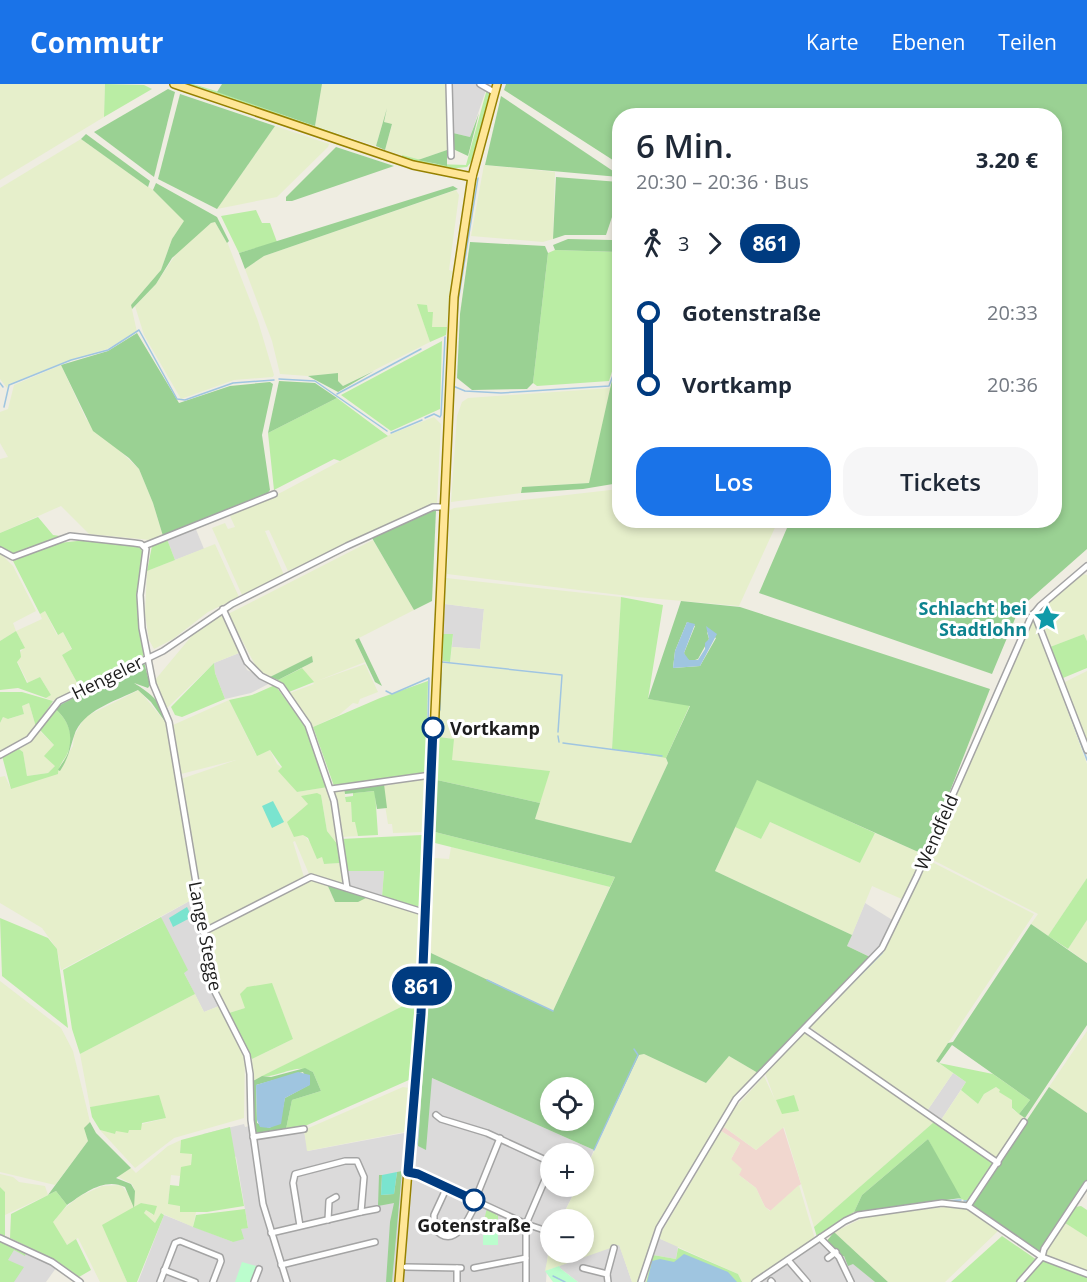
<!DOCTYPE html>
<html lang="de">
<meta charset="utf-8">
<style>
body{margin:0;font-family:"Open Sans",sans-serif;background:#f6f6f7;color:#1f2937;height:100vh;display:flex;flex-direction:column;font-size:22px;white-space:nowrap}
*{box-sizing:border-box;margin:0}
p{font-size:20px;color:#747a83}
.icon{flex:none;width:33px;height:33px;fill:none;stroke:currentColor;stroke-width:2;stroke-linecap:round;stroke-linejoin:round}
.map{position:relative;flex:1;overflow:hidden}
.side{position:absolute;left:612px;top:24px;width:450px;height:420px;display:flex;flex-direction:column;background:#fff;border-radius:24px;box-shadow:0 3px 9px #0003}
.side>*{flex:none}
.badge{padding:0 12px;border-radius:20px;font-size:21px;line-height:39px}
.fabs{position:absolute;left:540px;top:993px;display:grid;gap:12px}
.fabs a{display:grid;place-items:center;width:54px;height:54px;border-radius:50%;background:#fff;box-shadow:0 3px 9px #0003;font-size:30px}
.map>.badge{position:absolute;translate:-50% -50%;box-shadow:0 0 0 3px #fff}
.legs{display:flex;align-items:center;gap:9px;height:66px;padding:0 24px;font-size:20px}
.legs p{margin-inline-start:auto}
.head{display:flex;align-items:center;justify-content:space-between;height:102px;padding:0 24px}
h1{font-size:33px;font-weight:600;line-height:45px}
.primary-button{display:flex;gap:12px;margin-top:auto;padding:12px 24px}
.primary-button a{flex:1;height:69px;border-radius:24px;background:#1a73e8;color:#fff;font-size:24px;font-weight:600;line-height:69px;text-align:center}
.primary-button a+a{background:#f6f6f7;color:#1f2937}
ul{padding:0 24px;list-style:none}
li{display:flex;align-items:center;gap:21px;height:72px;font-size:22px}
li i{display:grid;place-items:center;width:9px;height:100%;margin:0 8px;background:currentColor}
li i::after{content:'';width:15px;height:15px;margin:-8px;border:4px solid;border-radius:50%;background:#fff}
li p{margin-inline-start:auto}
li:first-child i{background:linear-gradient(#0000 50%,currentColor 0)}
li:last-child i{background:linear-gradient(currentColor 50%,#0000 0)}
header{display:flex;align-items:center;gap:36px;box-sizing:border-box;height:84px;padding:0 30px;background:#1a73e8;color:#fff}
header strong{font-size:28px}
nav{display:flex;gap:33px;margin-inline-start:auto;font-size:21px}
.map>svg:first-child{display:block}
.residential{fill:#dbdada}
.commercial{fill:#f1d7cf}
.farmland{fill:#e6efcb}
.grass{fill:#baeda4}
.forest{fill:#9ad193;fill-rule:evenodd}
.park{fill:#bbfdcd}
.pitch{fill:#7ae4cf}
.water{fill:#9fc5e0}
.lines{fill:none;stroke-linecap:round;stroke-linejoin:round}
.stream{stroke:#9fc5e0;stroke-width:1.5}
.minor-casing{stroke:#a4a4a4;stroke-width:8}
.major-casing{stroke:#968100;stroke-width:10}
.minor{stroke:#fff;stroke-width:5}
.major{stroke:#ffe697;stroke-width:7}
.line-1-casing{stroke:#fff;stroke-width:14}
.line-1{stroke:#003b80;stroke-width:9}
.stop-1-dot{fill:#fff;stroke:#003b80;stroke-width:3}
.labels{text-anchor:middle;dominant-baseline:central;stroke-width:6;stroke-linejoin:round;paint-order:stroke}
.culture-label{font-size:18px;font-weight:bold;fill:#0d838f;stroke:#fff;text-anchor:end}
.street-label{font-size:18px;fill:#1d1d1d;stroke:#fff}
.stop-label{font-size:18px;font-weight:bold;fill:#1d1d1d;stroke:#fff;text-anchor:start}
</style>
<header>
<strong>Commutr</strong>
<nav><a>Karte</a><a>Ebenen</a><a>Teilen</a></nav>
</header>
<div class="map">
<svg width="1087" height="1198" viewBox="0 0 1087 1198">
<rect width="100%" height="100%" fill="#efede2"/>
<g class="residential">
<polygon points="452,0 476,0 486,6 470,53 453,49"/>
<polygon points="195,443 204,465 175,476 167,455"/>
<polygon points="445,520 484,525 480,565 452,563 453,550 443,550"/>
<polygon points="239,569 247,586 272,598 251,609 225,615 215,589 214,579"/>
<polygon points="346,787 384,787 382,813 348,802"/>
<polygon points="195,814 212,906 219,922 204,928 184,889 161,833"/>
<polygon points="865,819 894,837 880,865 872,874 847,862"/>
<polygon points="953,989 966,998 941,1036 927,1027"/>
<polygon points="432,994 594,1066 584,1089 584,1070 550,1070 550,1102 577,1103 561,1135 550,1136 546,1198 138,1198 164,1131 233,1158 241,1145 248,1143 236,1073 203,1050 244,1040 245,1043 249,1042 251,1055 304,1046 308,1067 420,1046"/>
<polygon points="823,1152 841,1173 844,1172 875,1198 755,1198"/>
<polygon points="658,1154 678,1162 676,1175 653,1171"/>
<polygon points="0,1157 52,1182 56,1184 46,1198 0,1198"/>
<polygon points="619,1160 632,1198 578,1198 560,1184 559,1182"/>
</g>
<polygon class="commercial" points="724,1043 756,1066 783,1043 801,1100 771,1127 765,1123 756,1104 739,1091 731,1075 740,1059 721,1047"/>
<g class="farmland">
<polygon points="0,0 105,0 104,33 0,96"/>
<polygon points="322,0 446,0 447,66 418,76 385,66 392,41 384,38 387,24 376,62 315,42"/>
<polygon points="275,42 329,60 328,63 277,113 217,125"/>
<polygon points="81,55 153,106 185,137 172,155 161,186 131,221 137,248 107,265 70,276 9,300 7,304 0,295 0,104"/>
<polygon points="484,81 555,88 553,155 543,158 471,152"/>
<polygon points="456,106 459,111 449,186 452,187 447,243 432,243 428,228 418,220 430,258 343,302 338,297 338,289 308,292 280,290 272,257 245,185 264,172"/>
<polygon points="215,138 228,160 258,237 274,291 273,293 234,296 181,315 144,251 135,222 156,200 178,167 211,139"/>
<polygon points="61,281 86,335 139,385 153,419 163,452 150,456 89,450 61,422 0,449 0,375 8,373 0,359 0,328 8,325 14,301"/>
<polygon points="611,304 589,399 522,403 521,409 451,418 457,332 462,318 468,314"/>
<polygon points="434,333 441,340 437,419 288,487 269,446 265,447 284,491 242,511 212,444 225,439 228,445 235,443 230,432 282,408 391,350"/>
<polygon points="619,405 620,436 778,437 739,522 637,513 447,490 450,426 454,424"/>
<polygon points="373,456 414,526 355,556 365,578 317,597 365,580 378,608 360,615 358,620 353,619 339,631 313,643 290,609 314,600 302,584 313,578 312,573 270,593 259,588 228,530"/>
<polygon points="215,460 239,513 208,528 173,555 154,565 149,556 145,530 147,487"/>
<polygon points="0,469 13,482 36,527 13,539 16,547 42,535 40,530 45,527 57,551 63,548 72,566 62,571 80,604 53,617 46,614 51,611 40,593 28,599 16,575 24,563 16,547 0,557"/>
<polygon points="1083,490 1087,491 1087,557 1084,550 1050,563 1043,540 1041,524"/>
<polygon points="446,494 621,513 612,665 563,659 666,674 668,679 631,759 535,735 549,687 452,676 449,654 436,653 443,579 561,591 558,648 562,590 450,578 452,563 480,565 484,525 445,520"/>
<polygon points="221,530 239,569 214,579 167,624 155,596 200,542"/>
<polygon points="1035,537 1087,680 1087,794 1048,852 1031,840 1038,830 929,774 1030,540"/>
<polygon points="1087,587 1087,661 1063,599"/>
<polygon points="139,606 166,639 195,814 61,886 57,865 42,844 0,819 0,693 5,692 11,705 58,686 73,662 74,652 85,633"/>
<polygon points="229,616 256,671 270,666 277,680 282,684 279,686 297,708 328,703 338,761 327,747 321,711 302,712 308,720 303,750 322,773 324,780 340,779 344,801 309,790 295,757 293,758 304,793 207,842 181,695 236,676 181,690 173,641"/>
<polygon points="29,619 36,643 54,661 55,682 48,689 27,692 23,668 16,662 0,668 0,639 3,633 9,635 24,630 22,622"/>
<polygon points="425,695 423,748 393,749 392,740 388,740 382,702"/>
<polygon points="344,704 346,718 351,718 352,738 356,738 358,752 341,753 334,706"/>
<polygon points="770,738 860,779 875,749 925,771 904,816 872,802 852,851 715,787 735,743 761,755"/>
<polygon points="451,763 610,803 553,927 431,869 434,774 449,775"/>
<polygon points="928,776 1034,830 936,977 953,989 927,1027 810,943 884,868"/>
<polygon points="310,795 327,800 335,818 368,813 419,830 415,916 253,997 252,975 293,955 275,908 245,924 229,929 216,906 204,849"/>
<polygon points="1087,836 1087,879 1068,865"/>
<polygon points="0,897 61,944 73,967 90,1038 85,1044 88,1057 55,1101 0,1088"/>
<polygon points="195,910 204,928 219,922 245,972 244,1034 174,1054 135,1084 100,1046 115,1050 116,1047 128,1046 142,1040 166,1034 158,1012 90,1023 80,970"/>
<polygon points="1087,947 1087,1029 1049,1003"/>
<polygon points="805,948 934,1038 814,1143 784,1043 756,1066 724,1043 734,1025 764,992 775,1016 765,989"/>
<polygon points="644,970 706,999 729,972 758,989 735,1013 654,1147 638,1198 632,1198 619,1161 545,1187 550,1162 550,1168 584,1168 584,1136 561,1135 577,1103 584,1102 584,1089 639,971"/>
<polygon points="403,1003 409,1004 405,1048 307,1067 304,1046"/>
<polygon points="996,1003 1012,1016 1012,1025 1025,1034 997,1075 941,1036 961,1006 978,1020 984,1010"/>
<polygon points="721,1047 740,1059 731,1075 742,1085 739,1091 756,1104 765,1123 770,1127 799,1101 815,1155 750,1198 742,1198 738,1190 658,1154"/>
<polygon points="181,1056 180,1069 192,1069 191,1081 180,1092 171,1091 168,1120 180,1121 180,1128 196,1128 193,1143 161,1129 155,1139 144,1129 146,1126 153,1131 150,1121 141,1119 134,1124 112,1163 127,1198 100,1198 78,1154 67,1161 52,1138 56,1135 55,1132 80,1112 102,1102 121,1101 130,1112 135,1107 132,1100 116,1092 131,1084 136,1089 168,1062"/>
<polygon points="0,1090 13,1093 19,1098 45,1102 48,1111 5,1131 5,1108 0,1103"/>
<polygon points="954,1122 965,1122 999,1146 945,1198 888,1198 834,1148 867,1132"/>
<polygon points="1065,1139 1087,1153 1087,1187 1044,1170"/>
</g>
<g class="grass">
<polygon points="105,0 144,1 152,5 104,33"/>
<polygon points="183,0 193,0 216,7 399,72"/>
<polygon points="487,5 490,12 471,78 467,83 447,85 402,74 402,71 436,80 466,81"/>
<polygon points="256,126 262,139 270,139 277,158 239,169 221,132"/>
<polygon points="555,166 619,168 619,265 609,297 537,302 533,299 548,169"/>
<polygon points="417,220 427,221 428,228 433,228 432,243 447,243 446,251 430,258"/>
<polygon points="442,257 440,325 391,347 341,311"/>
<polygon points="337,314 388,352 340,377 334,375 274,406 268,349"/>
<polygon points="38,433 53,451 60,452 16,470 6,469 0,463 0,449"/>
<polygon points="167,455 175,476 147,487 152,462"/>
<polygon points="86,456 138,462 143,468 138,516 144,568 143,573 80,604 62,571 72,565 63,548 58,551 45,527 40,530 13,477 59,459"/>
<polygon points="621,513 663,521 648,615 690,621 666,674 612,665"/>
<polygon points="16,547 25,564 20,566 21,573 17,578 27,599 40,593 51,611 46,614 18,604 0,606 0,557"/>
<polygon points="443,550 453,550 450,578 443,577"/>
<polygon points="1084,550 1087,557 1087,584 1063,594 1050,563"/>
<polygon points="214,579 215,589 225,615 182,633 175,631 171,623"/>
<polygon points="302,584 314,598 289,608 278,596"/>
<polygon points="428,597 426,688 334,702 313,643 380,614"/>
<polygon points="275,601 308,646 328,703 297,708 278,687 282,683 270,666 257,672 229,616 252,611"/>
<polygon points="0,608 22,608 53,617 36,643 29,619 22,622 24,630 8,635 3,633 0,639"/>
<path d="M54 624C67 634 75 650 68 668 65 676 58 681 58 690L11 705 2 672 19 665 23 668 27 692 48 689 55 682 44 672 54 661 39 645Z"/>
<polygon points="439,653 454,655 452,676 550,687 540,719 437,696"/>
<polygon points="757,695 875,749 860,779 770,738 761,755 735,743"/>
<polygon points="375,707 378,751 358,752 355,738 352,738 351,718 346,718 345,713 353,712 353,709"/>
<polygon points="317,709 321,711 327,747 338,761 340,779 324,780 322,773 317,775 308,754 303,751 294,753 287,738 308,720 301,712"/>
<polygon points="435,748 615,793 610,803 435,759"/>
<polygon points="422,751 420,821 417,823 382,813 384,787 346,787 341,755"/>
<polygon points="1087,794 1087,836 1068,865 1048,852"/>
<polygon points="161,833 188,886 184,889 195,910 80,970 72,945 63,886"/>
<polygon points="0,834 48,854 57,865 68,944 2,892"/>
<polygon points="272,899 293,955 252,975 229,929 245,924 240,910 247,903"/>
<path d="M415 916 409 996 305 1042 286 1045 292 1016 321 1007 313 988C297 978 279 994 262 992Z"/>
<polygon points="939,979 993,990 1030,1016 1019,1030 1012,1024 1012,1016 999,1008 1000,1006 996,1003 984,1010 978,1020 961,1006 966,998"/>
<polygon points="159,1011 166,1034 142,1039 141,1046 129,1046 128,1049 116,1047 115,1050 100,1046 92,1033 90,1023"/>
<polygon points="794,1011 799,1027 782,1030 776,1016"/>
<polygon points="934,1038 994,1079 967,1117 958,1114 928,1055 862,1111 854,1128 817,1153 814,1143"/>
<polygon points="230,1043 244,1122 207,1128 180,1128 180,1122 168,1120 170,1101 179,1102 181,1083 191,1081 192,1070 180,1069 181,1056"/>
<polygon points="0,1103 5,1108 5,1152 0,1150"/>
<polygon points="56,1107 67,1121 53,1138 67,1161 76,1155 91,1186 79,1193 57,1177 10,1154 11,1130"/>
<polygon points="141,1119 157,1122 154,1131 146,1126 144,1129 155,1139 161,1129 164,1131 137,1198 127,1198 102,1141"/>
<polygon points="1081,1122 1087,1126 1087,1153 1065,1139 1075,1123"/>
<polygon points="487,1124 496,1129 496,1132 498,1130 498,1145 482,1145"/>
<polygon points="245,1125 248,1144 241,1145 244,1155 233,1158 193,1143 196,1131"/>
<polygon points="1002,1152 1037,1176 1018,1198 951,1198"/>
<polygon points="0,1157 26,1169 25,1172 14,1166 8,1176 24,1183 14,1198 0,1198"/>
<polygon points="678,1164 738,1190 742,1198 646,1198 653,1171 676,1175"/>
<polygon points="1044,1176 1087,1193 1087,1198 1023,1198"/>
</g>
<g class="forest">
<polygon points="222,0 322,0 315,42 217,8"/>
<polygon points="506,0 1087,0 1087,465 1019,525 992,590 759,509 790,437 1054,436 1054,32 620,32 619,80 504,6"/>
<polygon points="168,5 175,8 154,93 94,48"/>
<polygon points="180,10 275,42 217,125 158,95"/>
<polygon points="501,12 619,91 619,93 485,81"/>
<polygon points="387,24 384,38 392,40 385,66 376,62"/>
<polygon points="479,29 468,72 453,65 453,49 470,53"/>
<polygon points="86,50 150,97 148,103 81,55"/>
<polygon points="336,63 394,82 292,117 286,117 286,113"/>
<polygon points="447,66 447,82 418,76"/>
<polygon points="556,93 619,98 619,112 606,151 565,151 553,155"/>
<polygon points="156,99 217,133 229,157 227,159 215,138 211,139 172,174 156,200 132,225 131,221 161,186 172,155 184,137 153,106"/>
<polygon points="453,102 458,105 264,172 245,185 239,169"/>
<polygon points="619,135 619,168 555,166 553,161 568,155 612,156"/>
<polygon points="470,158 545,162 548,169 533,299 527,305 472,306 457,294 460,230"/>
<polygon points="137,249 179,319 230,302 270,298 273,300 262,351 270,406 267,410 163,452 153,419 139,385 129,374 93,347 61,281 108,267"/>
<polygon points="619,265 619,399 583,405 521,409 522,403 589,399"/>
<polygon points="374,287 338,308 308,292 338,289 338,297 343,302"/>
<polygon points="279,297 315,299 337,314 268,349"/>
<polygon points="436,426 432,517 414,526 372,454 425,428"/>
<path d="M681 517 740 523 990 605 925 771 757 696 715 787 852 851 847 862 872 874 758 989 729 972 706 999 644 970 639 971 594 1066 432 994 426 1066 418 1062 431 869 553 927 615 793 435 748 437 696 540 719 535 735 631 759 668 679 666 674 690 622 648 615ZM687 538 695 542 684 569 686 575 692 577 698 575 709 555 707 548 716 554 700 582 673 584 675 567ZM550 1004H584V1036H550Z"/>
<polygon points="359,554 382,602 375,598 355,556"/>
<polygon points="312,572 313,578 278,596 270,593"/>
<path d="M144 578 150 601 148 604 134 599C150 609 164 619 166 639L151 618 138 606C116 617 82 626 74 652 69 667 69 673 60 687L58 686C61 680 68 673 69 665 73 648 67 634 54 624Z"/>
<polygon points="384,700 387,724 377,725 374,707 345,710 344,704"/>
<polygon points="327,800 368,813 358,818 335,818"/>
<polygon points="1031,840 1087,879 1087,941 1025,1034 1019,1030 1030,1016 952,961 939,979 936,977 948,959 953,958"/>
<path d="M305 984 313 988 321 1007 292 1016 286 1045 255 1049 253 997 262 992 271 993ZM303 988 309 1001 285 1014C282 1026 283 1038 269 1044L257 1039 256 1001Z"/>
<polygon points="1049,1003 1087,1029 1087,1097 1040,1168 971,1120"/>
<path d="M90 1038 96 1049 131 1084 116 1094 131 1100 135 1107 134 1124 125 1103C104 1093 83 1110 67 1121L56 1107 48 1111 88 1057 84 1044Z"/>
<polygon points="928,1055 961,1114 854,1128 862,1111"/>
<polygon points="402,1087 392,1198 386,1198 390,1138 394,1119 378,1122 379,1091 382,1091 381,1111 394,1110 397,1088"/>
<polygon points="834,1148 888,1198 875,1198 853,1180 848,1182 844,1172 841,1173 838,1167 826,1158"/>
</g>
<g class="park">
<rect x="483" y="1145" width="15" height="16"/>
<polygon points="242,1178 256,1182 252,1198 235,1198"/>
<polygon points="559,1182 561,1185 578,1198 553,1198 545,1187"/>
</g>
<g class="pitch">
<polygon points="273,717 284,738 272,744 262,722"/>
<polygon points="187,823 192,833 173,843 169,834"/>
<polygon points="397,1088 394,1110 381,1111 382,1091"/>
</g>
<g class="water">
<polygon points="687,538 695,540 684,569 689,576 698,576 705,565 705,559 709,555 706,542 717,550 700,582 673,584 675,567"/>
<polygon points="298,988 310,991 310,1001 285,1014 281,1040 269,1044 260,1043 257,1036 256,1001"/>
<polygon points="684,1170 728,1188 737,1198 647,1198 652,1177 660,1175 674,1178"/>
</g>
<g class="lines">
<g class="stream">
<polyline points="478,94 458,218 453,302 465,307 501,309 609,302 620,273"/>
<polyline points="279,295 315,297 387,347"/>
<polyline points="0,299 3,303"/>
<polyline points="337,310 421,265"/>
<polyline points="4,323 9,301 71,276 108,266 139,246 177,315 185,316 233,299 274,296"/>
<polyline points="425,334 434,330 440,333 441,331 445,253"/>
<polyline points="452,337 453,303"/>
<polyline points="391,349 422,336"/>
<polyline points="442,578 562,591 558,648"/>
<polyline points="1054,587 1087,676"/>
<polyline points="386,607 392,610 429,594 427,687"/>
<polyline points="60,620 71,614"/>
<polyline points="167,625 169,630"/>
<polyline points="440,626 442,552"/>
<polyline points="558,652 559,658"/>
<polyline points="563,659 662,672"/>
<polyline points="487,896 553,927"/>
<polyline points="809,943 882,869 927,777 974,668"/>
<polyline points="797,955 804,948"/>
<polyline points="417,1060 430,852 438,655"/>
<polyline points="594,1066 638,971 634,965"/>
<polyline points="944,1117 961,1116"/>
<polyline points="964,1117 968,1117 971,1112"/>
<polyline points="861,1128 922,1119"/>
<polyline points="847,1133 857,1129"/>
<polyline points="553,1192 565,1198"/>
</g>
<defs>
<g id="minor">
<polyline points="449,0 451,72"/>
<polyline points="480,0 494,8"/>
<polyline points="144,462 274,410"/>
<polyline points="0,466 13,473 70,452 134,459 141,460 146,465 140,511 142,544 153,600 169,638 214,906 247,971 250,990 251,1036 263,1120 287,1198"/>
<polyline points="223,525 247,578 261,592 281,602 308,641 334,717 347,804"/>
<polyline points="1034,529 1087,666"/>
<polyline points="0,671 29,655 59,617 163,567 232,520 347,462 433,423 443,423"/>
<polyline points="331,705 431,691"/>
<polyline points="203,848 311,793 426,829"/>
<polyline points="805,945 998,1079"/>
<polyline points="436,1031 441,1035 487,1049 550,1078"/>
<polyline points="253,1053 304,1045"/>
<polyline points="408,1088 418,1090 526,1140 550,1148"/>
<path d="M447 1103 434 1131V1144C454 1169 470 1133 477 1117"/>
<polyline points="475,1116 500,1054"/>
<polyline points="968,1122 1024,1038"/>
<polyline points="361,1128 377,1125"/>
<polyline points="328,1136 329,1117 336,1113"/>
<polyline points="271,1149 361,1128 364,1093 357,1077 345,1077 295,1090 293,1099 300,1142"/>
<polyline points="0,1154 52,1178 80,1198"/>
<polyline points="820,1154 839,1173 851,1198"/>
<polyline points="828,1174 836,1168"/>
<polyline points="788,1176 807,1198"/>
<polyline points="281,1181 375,1158"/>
<polyline points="406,1183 461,1184"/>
<polyline points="474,1184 526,1174"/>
<polyline points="583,1184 607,1190 608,1198"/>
<polyline points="164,1186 195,1198"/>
<polyline points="607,1190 614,1164"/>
<polyline points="771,1197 772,1198"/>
<polyline points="160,1198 175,1159 180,1157 220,1173 221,1177 213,1198"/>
<polyline points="254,1198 259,1185"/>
<polyline points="457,1198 457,1184"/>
<polyline points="526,1198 526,1140 550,1084"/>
<polyline points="641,1198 659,1144 736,1015 882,864 917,792 1031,533 1040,522 1087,482"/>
<polyline points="755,1198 845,1137 858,1131 942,1119 968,1122 1042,1173 1087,1190"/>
<polyline points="1020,1198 1042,1173 1044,1165 1087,1100"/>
</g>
<g id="major">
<polyline points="174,0 413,81 472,93"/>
<polyline points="399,1198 422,913 454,213 472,93 497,0"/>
</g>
</defs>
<use href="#minor" class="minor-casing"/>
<use href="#major" class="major-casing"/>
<use href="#minor" class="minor"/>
<use href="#major" class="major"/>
</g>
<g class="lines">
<defs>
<polyline id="line-1" points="433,644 421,930 408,1088 418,1090 474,1116"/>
</defs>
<use href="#line-1" class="line-1-casing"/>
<use href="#line-1" class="line-1"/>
</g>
<defs>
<symbol id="sight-bare" viewBox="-9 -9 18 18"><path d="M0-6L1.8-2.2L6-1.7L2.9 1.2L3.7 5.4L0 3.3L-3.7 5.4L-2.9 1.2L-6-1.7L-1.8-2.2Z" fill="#0f9aa8" stroke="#fff" stroke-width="2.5" paint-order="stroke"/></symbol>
</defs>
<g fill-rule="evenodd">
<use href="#sight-bare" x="1028" y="515" width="38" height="38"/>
</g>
<g class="stop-1-dot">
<circle cx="433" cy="644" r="10"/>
<circle cx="474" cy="1116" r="10"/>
</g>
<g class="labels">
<g class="culture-label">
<text x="1027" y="524">Schlacht bei<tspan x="1027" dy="21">Stadtlohn</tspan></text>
</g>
<g class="street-label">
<text transform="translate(107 593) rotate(-26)">Hengeler</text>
<text transform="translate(936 748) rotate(-66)">Wendfeld</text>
<text transform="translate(206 852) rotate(79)">Lange Stegge</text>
</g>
<g class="stop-label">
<text x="450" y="644">Vortkamp</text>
<text x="474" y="1141" text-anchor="middle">Gotenstraße</text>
</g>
</g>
</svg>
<div class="fabs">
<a><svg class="icon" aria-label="locate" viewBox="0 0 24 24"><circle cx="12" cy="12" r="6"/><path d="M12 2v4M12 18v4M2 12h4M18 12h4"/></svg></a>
<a>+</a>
<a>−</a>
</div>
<b class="badge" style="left:422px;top:902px;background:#003b80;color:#fff">861</b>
<section class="side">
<div class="head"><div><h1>6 Min.</h1><p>20:30 – 20:36 · Bus</p></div><b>3.20 €</b></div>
<div class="legs"><svg class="icon" aria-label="walk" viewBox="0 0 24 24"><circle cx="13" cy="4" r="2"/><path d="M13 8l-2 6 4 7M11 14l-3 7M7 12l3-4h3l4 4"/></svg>3<svg class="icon" aria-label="forward" viewBox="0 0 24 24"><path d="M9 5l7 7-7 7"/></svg><b class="badge" style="background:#003b80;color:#fff">861</b></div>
<ul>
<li><i style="color:#003b80"></i><b>Gotenstraße</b><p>20:33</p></li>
<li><i style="color:#003b80"></i><b>Vortkamp</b><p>20:36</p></li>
</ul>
<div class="primary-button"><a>Los</a><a>Tickets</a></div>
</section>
</div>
